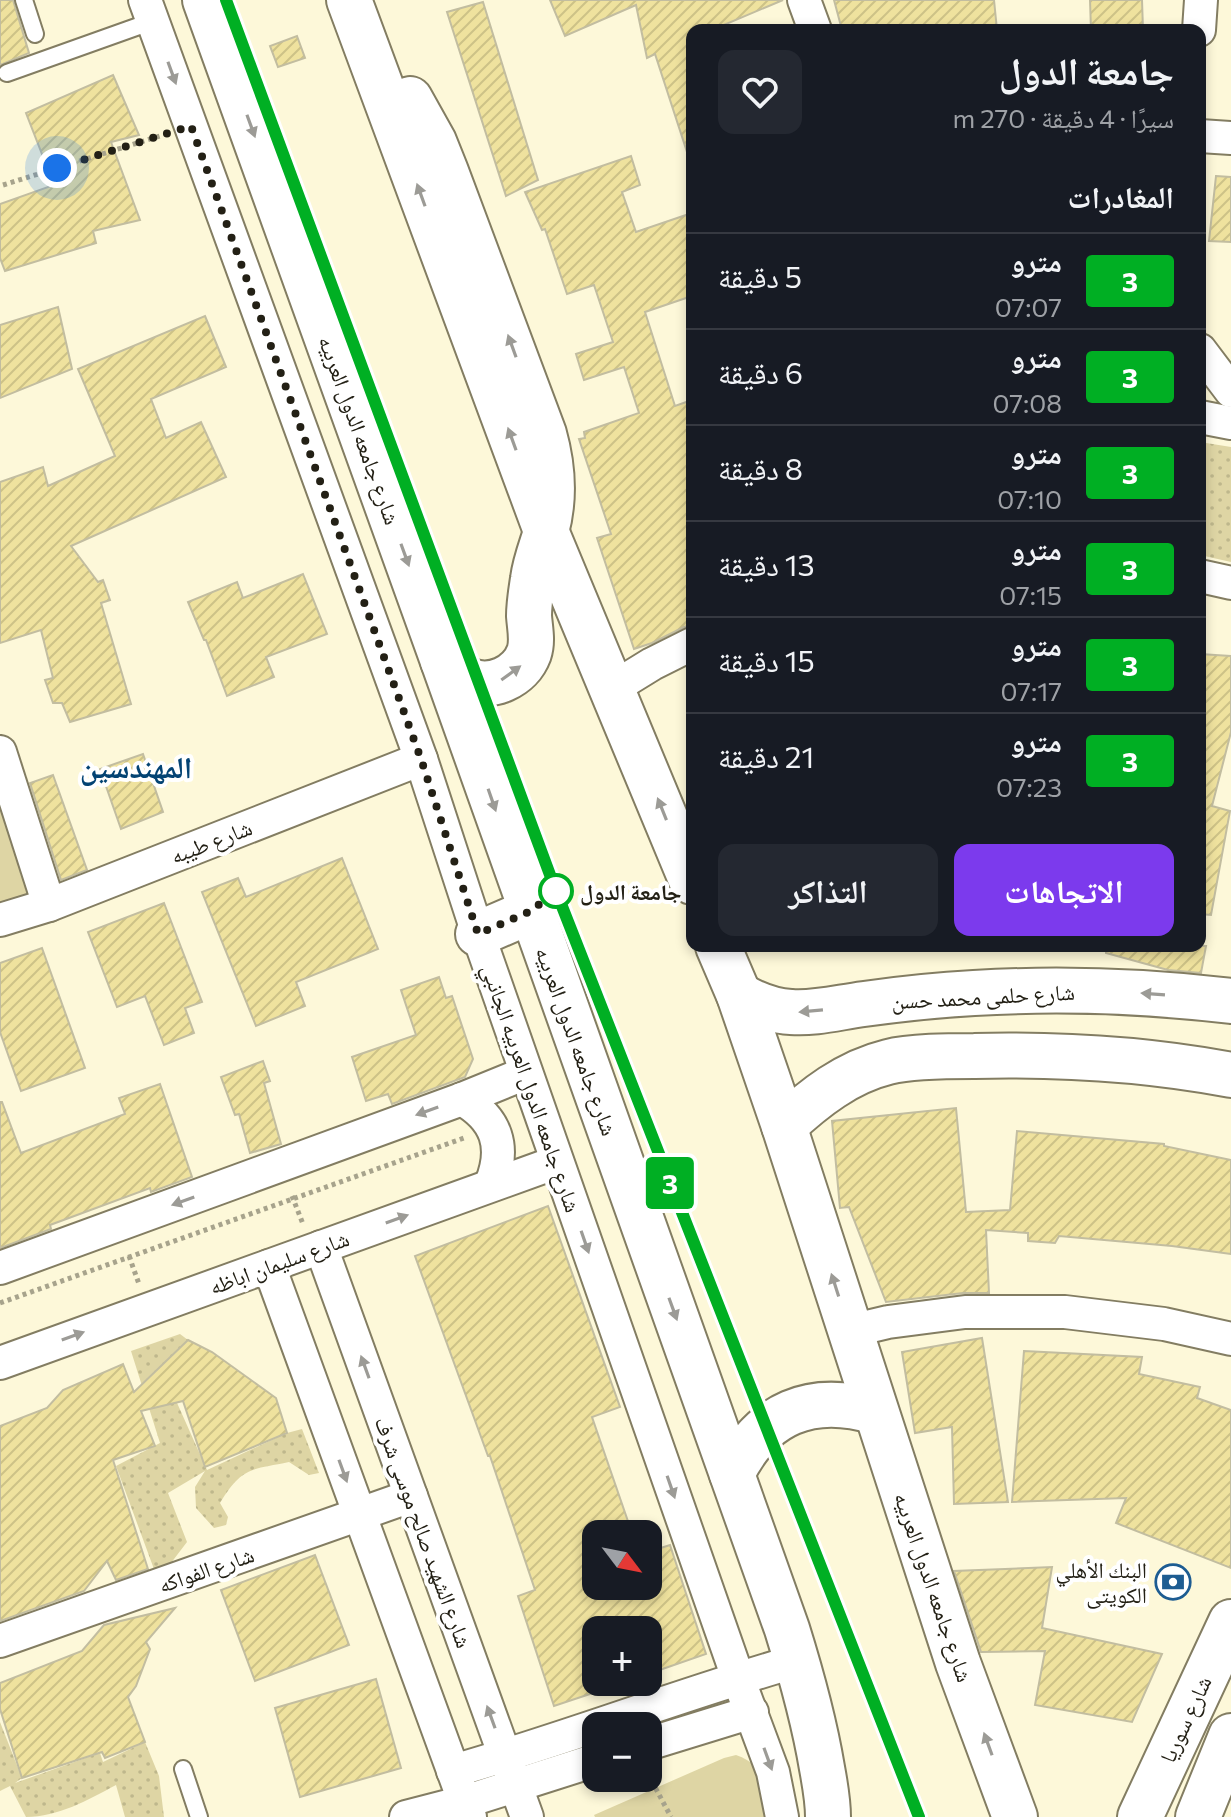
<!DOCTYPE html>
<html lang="ar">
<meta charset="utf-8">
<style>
body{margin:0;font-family:Commissioner,"Noto Naskh Arabic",sans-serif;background:#242831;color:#f1f3f6;direction:rtl;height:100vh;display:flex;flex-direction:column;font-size:30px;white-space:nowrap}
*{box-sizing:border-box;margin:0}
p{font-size:26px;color:#9ea1a6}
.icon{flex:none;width:44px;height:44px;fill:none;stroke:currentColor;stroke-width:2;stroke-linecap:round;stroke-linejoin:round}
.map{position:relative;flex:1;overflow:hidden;direction:ltr}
.drawer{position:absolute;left:686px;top:24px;width:520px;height:928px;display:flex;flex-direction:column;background:#171b24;border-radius:16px;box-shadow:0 4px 12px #0003;direction:rtl}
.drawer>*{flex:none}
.badge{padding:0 16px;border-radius:6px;font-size:28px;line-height:52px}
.needle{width:52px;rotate:122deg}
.controls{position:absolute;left:582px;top:1520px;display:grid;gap:16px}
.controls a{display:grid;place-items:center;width:80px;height:80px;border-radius:16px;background:#171b24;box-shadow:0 4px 12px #0003;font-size:40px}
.you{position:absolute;width:40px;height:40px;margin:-20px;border:6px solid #fff;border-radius:50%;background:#1a73e8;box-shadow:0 0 0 12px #1a73e833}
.map>.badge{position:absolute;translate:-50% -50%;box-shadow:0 0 0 4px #fff}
h2{padding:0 32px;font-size:30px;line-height:72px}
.round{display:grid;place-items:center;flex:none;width:84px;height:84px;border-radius:16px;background:#242831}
.headline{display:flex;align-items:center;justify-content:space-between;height:136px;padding:0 32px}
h1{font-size:38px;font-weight:700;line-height:60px}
.action{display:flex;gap:16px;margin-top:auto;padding:16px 32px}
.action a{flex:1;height:92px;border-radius:16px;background:#7c3aed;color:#fff;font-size:32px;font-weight:700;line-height:92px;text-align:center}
.action a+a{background:#242831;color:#f1f3f6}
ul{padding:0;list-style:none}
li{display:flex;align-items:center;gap:24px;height:96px;padding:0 32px;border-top:2px solid #363941}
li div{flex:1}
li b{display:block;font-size:30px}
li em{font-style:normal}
li .badge{min-width:88px;font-weight:700;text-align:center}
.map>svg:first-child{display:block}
.grass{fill:url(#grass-dots)}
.green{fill:#ded5a4}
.building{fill:url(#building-hatch);stroke:#c2bda0;stroke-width:2}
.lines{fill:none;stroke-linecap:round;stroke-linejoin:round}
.lane-casing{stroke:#837d62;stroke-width:20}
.street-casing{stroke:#837d62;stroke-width:36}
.secondary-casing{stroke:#837d62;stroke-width:48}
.primary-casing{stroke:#837d62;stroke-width:48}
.path{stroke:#a7a38c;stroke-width:5;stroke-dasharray:4 4;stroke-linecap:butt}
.lane{stroke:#fff;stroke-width:16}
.street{stroke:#fff;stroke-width:32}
.secondary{stroke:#fff;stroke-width:44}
.primary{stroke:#fff;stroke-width:44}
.oneway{fill:#9c9b96}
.line-casing{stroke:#fff;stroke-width:18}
.line{stroke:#00af23;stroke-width:12}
.walk{stroke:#232015;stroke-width:8;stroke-dasharray:0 14.4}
.stop-dot{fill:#fff;stroke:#00af23;stroke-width:4}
.labels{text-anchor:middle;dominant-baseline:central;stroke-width:8;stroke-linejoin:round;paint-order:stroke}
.street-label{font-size:22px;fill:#232015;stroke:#fff}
.stop-label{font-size:22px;font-weight:bold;fill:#232015;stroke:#fff;text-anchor:start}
.poi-label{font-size:22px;fill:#232015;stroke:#fff;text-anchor:end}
.district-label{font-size:30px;font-weight:bold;fill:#034373;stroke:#fff}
</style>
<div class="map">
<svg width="1231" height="1817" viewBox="0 0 1231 1817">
<defs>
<pattern id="grass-dots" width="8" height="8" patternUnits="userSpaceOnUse" patternTransform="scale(2)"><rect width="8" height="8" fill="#ded5a4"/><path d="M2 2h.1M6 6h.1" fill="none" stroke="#beb78c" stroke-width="1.8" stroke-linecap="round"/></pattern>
<pattern id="building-hatch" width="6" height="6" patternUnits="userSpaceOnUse" patternTransform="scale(2)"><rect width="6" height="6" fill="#efe29e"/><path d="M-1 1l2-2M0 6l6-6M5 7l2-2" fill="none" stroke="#cdc287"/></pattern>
</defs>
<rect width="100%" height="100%" fill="#fdf8d9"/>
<g class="grass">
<polygon points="1200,442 1231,447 1231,562 1200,555"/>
<path d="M180 1334 188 1340 161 1367 207 1470 287 1433 302 1429 319 1473 309 1475 289 1462C250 1470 242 1467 220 1503L228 1517 226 1525 214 1528 196 1508 195 1487 205 1471 168 1493 187 1542 158 1580 116 1466 160 1443 131 1351Z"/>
<path d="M0 1722 22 1778 15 1783 100 1753 103 1762 145 1742 159 1776 164 1817H125L116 1785C88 1800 58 1817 26 1817L10 1786 0 1791Z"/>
</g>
<g class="green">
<polygon points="0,764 46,903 0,917"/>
<path d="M736 1755C769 1767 766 1787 770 1817H595L594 1815 724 1758Z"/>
</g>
<g class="building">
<polygon points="0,0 13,0 29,53 0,65"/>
<polygon points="550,0 783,0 712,30 692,30 692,154 688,155 655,54 647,58 636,5 565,36"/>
<polygon points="834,0 994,0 997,30 842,30"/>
<polygon points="1090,0 1142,0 1143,30 1091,30"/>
<polygon points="483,2 538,180 506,196 447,12"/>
<polygon points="297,36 305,58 278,67 270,46"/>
<polygon points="113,75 139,135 111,142 140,220 93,231 96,243 5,271 0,258 0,204 54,185 26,113"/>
<polygon points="631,156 640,185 622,192 636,232 692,213 692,296 645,312 675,406 692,400 692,625 684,627 652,643 634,649 597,538 611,534 579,439 585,438 584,432 639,413 624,367 584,380 576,354 613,342 594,285 567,294 545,229 542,230 525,192"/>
<polygon points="1216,176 1231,177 1231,242 1209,241"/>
<polygon points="58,307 72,369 0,398 0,325"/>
<polygon points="205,316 226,367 151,399 166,438 201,422 226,477 71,546 98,582 103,580 110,600 101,603 131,704 70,722 62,703 53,703 45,680 53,678 41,630 0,643 0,482 43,467 48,486 115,456 78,369"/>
<polygon points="303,574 327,634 266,657 274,677 227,696 206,640 204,640 188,602 237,582 243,598"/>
<polygon points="1200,654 1231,656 1231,732 1212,806 1230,811 1211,915 1200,914"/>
<polygon points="143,754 163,812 121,829 100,769"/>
<polygon points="53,775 87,870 61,880 30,783"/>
<polygon points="342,858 378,949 296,982 305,1006 256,1026 202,892 238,878 246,897"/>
<polygon points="164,903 202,1002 185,1008 194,1033 164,1045 145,996 117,1007 88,932"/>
<polygon points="1106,946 1206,946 1201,973 1168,970 1106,953"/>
<polygon points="42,948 85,1068 21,1091 0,1032 0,963"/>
<polygon points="439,977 446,998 452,996 473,1059 465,1077 392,1104 388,1094 366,1101 352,1057 416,1035 401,990"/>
<polygon points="263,1061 270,1081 264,1083 281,1144 250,1153 239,1114 235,1115 221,1077"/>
<polygon points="160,1084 192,1177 151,1192 150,1188 50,1225 51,1229 0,1248 0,1102 2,1102 21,1153 125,1114 119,1098"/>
<polygon points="956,1108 966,1212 1010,1210 1017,1131 1164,1144 1164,1146 1231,1160 1231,1254 1172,1246 1059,1236 1055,1243 1028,1241 1028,1233 986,1230 989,1293 963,1293 886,1302 849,1207 840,1208 832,1121"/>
<polygon points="548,1206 620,1407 592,1417 631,1530 618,1534 596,1534 596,1586 648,1586 648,1552 670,1545 706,1654 648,1674 648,1630 596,1630 596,1692 554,1706 518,1596 535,1590 490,1456 488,1456 415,1256"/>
<polygon points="982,1338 1008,1502 954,1504 952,1427 915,1433 902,1352"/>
<polygon points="188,1340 212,1352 276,1398 287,1433 205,1467 183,1401 141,1411 155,1446 113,1460 148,1569 116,1580 107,1561 84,1591 0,1621 0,1426 47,1408 63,1390 123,1364 134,1392"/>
<polygon points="1024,1351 1142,1357 1139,1374 1200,1387 1197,1398 1231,1410 1231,1568 1116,1523 1126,1498 1012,1502"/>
<polygon points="315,1555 349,1645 255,1681 221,1590"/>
<polygon points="1052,1567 1042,1628 1162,1654 1132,1722 1035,1705 1045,1651 981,1652 954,1571"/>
<polygon points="175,1608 146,1642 150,1649 136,1686 128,1697 145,1742 105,1758 102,1752 22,1778 0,1709 0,1683 82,1651 104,1625"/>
<polygon points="376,1679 401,1768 300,1797 275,1708"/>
</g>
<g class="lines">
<defs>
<g id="lane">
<polyline points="24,0 35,34"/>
<polyline points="7,73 153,21"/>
<polyline points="183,1769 199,1817"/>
</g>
<g id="street">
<polyline points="145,0 421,759 478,934 738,1678 773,1772 782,1817"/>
<polyline points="804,0 815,30"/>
<polyline points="1199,30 1201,0"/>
<polyline points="1200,136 1231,138"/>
<polyline points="1200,350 1231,391"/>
<polyline points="1200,417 1231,423"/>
<polyline points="1200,576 1231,583"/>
<polyline points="613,688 652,664 692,644"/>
<polyline points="0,752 49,905"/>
<polyline points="0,920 49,905 421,759"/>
<path d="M462 1099C497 1119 506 1147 491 1184"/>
<polyline points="321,1247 527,1817"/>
<polyline points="269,1266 470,1817"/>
<polyline points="0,1268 462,1099 526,1073"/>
<polyline points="850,1331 888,1322 965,1312 1065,1312 1164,1324 1231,1339"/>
<polyline points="0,1363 557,1162"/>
<polyline points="0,1641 411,1496"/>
<polyline points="648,1744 752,1712"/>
<path d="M453 1771C569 1738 681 1694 797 1661"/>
<polyline points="406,1817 464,1802 596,1760"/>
</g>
<g id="secondary">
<path d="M739 995C755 1004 772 1011 791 1012 815 1014 840 1007 864 1004 900 999 937 995 974 993 1060 988 1146 991 1231 1001"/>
<path d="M784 1126C814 1098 847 1072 888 1062 911 1056 949 1056 974 1056 1060 1054 1146 1059 1231 1075"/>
<polyline points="1140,1817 1231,1622"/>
<polyline points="1198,1817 1231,1736"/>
</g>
<g id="primary">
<path d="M205 0 443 661 787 1629C801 1674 814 1720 822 1768 825 1784 828 1800 828 1817"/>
<polyline points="349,0 546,531 692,882"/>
<path d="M410 99 434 142 446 172 544 434C553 466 555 500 546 532 541 548 535 563 533 579 531 592 529 604 529 616 530 629 533 641 529 653 520 677 491 690 468 680 458 676 451 668 443 661"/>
<polyline points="478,934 531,911"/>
<polyline points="718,946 739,995 784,1126 958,1663 1015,1817"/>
<path d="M732 1474C762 1413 811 1392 876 1412"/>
</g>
</defs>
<use href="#lane" class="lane-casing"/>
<use href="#street" class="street-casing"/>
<use href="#secondary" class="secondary-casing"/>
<use href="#primary" class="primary-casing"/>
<g class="path">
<polyline points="3,185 163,135"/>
<polyline points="292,1196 303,1224"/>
<polyline points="129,1256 139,1284"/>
<polyline points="0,1303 464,1138"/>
<polyline points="648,1774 671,1817"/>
</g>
<use href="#lane" class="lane"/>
<use href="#street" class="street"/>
<use href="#secondary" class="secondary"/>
<use href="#primary" class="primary"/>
</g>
<defs><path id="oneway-solid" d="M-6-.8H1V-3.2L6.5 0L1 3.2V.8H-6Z" transform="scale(2)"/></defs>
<g class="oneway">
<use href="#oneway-solid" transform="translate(172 73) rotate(70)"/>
<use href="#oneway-solid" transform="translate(251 126) rotate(70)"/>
<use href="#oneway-solid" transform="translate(421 195) rotate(-110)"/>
<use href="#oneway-solid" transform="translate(512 346) rotate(-110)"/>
<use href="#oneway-solid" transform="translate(512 439) rotate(-110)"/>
<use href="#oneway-solid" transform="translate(405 555) rotate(70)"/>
<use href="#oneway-solid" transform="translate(511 673) rotate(-36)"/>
<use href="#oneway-solid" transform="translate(492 800) rotate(71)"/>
<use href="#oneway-solid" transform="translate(662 809) rotate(-112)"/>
<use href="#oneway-solid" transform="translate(1153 994) rotate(-176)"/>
<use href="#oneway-solid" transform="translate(811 1011) rotate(175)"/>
<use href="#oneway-solid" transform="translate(427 1111) rotate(160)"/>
<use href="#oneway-solid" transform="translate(183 1201) rotate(160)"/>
<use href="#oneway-solid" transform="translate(397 1219) rotate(-20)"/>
<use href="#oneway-solid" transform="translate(585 1242) rotate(71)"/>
<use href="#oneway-solid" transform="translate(835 1285) rotate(-108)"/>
<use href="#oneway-solid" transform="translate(673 1309) rotate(70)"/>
<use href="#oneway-solid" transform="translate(73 1336) rotate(-20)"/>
<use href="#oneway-solid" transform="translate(365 1367) rotate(-110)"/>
<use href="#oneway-solid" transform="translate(343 1471) rotate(70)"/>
<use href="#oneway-solid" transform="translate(671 1487) rotate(71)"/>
<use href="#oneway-solid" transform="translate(491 1717) rotate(-110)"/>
<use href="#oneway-solid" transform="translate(988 1744) rotate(-110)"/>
<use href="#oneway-solid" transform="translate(768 1759) rotate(70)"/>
</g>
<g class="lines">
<defs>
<polyline id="line" points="226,0 556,891 919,1817"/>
</defs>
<use href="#line" class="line-casing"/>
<use href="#line" class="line"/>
<polyline class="walk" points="57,168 191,126 421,759 478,934 531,911 556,891"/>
</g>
<defs>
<symbol id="bank-ring" viewBox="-11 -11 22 22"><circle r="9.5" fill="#fff" stroke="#1d5c92" stroke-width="1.5"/><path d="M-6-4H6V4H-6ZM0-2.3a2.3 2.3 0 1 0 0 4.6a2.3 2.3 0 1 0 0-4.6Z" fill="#1d5c92"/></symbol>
</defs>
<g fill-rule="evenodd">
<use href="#bank-ring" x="1153" y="1562" width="40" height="40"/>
</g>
<circle class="stop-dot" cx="556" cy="891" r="16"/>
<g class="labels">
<g class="street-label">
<text transform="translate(360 430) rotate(70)">شارع جامعه الدول العربيه</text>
<text transform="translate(211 841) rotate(-21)">شارع طيبه</text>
<text transform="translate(983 996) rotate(-3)">شارع حلمى محمد حسن</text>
<text transform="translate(577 1041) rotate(70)">شارع جامعه الدول العربيه</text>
<text transform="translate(532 1088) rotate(71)">شارع جامعه الدول العربيه الجانبي</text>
<text transform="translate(279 1262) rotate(-20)">شارع سليمان اباظه</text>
<text transform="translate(424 1532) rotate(70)">شارع الشهيد صالح موسى شرف</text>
<text transform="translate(206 1569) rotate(-19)">شارع الفواكه</text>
<text transform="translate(934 1587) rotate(71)">شارع جامعه الدول العربيه</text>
<text transform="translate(1185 1719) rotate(-65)">شارع سوريا</text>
</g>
<g class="stop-label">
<text x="580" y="891">جامعة الدول</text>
</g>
<g class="poi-label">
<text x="1147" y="1569">البنك الأهلي<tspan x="1147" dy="25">الكويتى</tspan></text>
</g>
<g class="district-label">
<text x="136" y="765">المهندسين</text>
</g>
</g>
</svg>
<div class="controls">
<a><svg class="needle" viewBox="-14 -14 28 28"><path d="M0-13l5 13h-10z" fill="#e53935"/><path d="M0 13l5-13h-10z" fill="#9ea1a6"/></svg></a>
<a>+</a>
<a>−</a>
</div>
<div class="you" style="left:57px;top:168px"></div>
<b class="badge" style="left:670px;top:1183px;background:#00af23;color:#fff">3</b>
<section class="drawer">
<div class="headline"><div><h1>جامعة الدول</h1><p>سيرًا · 4 دقيقة · 270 m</p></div><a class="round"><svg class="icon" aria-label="heart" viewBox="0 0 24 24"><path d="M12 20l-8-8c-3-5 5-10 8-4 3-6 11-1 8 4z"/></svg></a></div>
<h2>المغادرات</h2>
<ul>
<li><span class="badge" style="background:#00af23;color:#fff">3</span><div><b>مترو</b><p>07:07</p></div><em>5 دقيقة</em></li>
<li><span class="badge" style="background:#00af23;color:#fff">3</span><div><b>مترو</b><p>07:08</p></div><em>6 دقيقة</em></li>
<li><span class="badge" style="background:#00af23;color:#fff">3</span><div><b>مترو</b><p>07:10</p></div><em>8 دقيقة</em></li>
<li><span class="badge" style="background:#00af23;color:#fff">3</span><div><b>مترو</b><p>07:15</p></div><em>13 دقيقة</em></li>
<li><span class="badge" style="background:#00af23;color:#fff">3</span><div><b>مترو</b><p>07:17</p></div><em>15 دقيقة</em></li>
<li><span class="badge" style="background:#00af23;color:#fff">3</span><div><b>مترو</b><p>07:23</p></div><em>21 دقيقة</em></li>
</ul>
<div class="action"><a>الاتجاهات</a><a>التذاكر</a></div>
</section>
</div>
